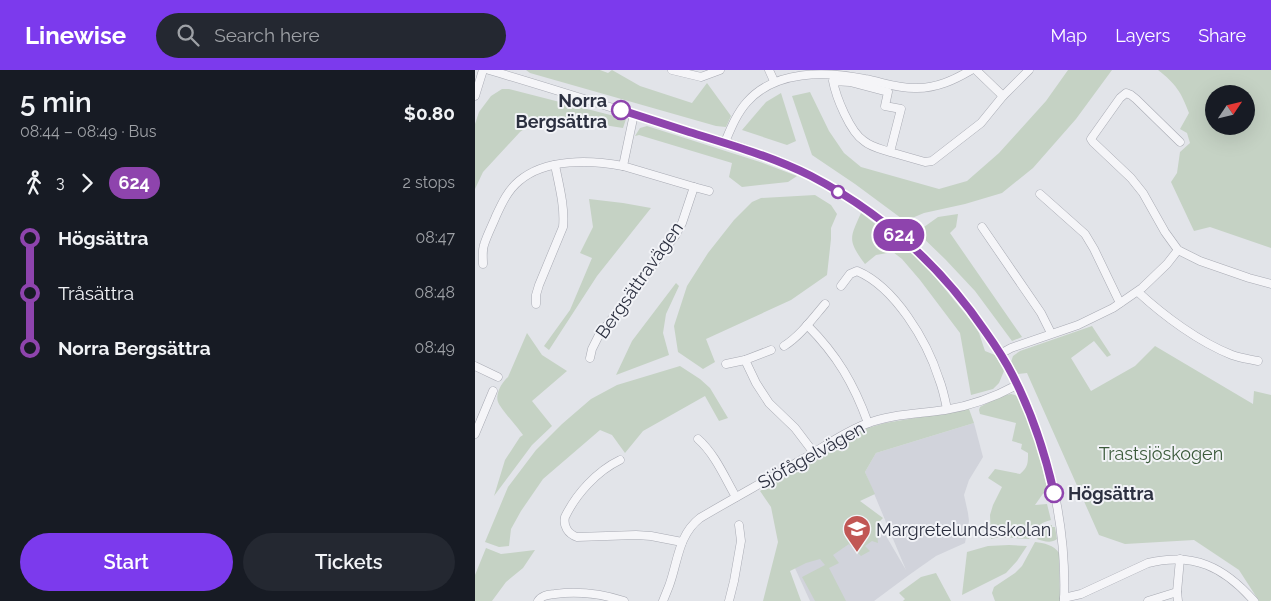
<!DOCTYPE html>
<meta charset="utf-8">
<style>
body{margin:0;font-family:Raleway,sans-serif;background:#242831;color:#f1f3f6;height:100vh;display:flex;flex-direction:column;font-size:19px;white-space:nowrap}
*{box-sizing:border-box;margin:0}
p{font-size:16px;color:#9ea1a6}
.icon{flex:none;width:28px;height:28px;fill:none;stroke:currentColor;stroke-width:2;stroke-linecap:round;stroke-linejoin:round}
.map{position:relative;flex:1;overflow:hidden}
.sheet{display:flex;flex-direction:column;background:#171b24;width:475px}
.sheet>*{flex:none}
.badge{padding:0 10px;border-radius:16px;font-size:18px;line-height:32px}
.needle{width:32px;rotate:55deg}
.fabs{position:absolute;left:730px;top:15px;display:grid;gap:10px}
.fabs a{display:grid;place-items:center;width:50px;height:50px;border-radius:50%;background:#171b24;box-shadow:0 5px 20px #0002;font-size:25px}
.map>.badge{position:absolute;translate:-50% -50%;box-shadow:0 0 0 2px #fff}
.legs{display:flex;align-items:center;gap:8px;height:55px;padding:0 20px;font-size:16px}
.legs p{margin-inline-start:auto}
.headline{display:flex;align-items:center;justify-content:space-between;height:85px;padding:0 20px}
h1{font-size:28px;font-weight:600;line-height:38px}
.primary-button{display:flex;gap:10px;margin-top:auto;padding:10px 20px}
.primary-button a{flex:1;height:58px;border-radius:30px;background:#7c3aed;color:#fff;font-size:20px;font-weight:600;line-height:58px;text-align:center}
.primary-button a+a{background:#242831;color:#f1f3f6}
ul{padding:0 20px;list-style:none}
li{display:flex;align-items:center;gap:18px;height:55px;font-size:19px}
li i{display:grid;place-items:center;width:8px;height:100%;margin:0 6px;background:currentColor}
li i::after{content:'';width:12px;height:12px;margin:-6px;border:4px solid;border-radius:50%;background:#171b24}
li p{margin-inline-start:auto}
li:first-child i{background:linear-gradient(#0000 50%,currentColor 0)}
li:last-child i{background:linear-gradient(currentColor 50%,#0000 0)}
header{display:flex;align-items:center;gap:30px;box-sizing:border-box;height:70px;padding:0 25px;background:#7c3aed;color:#fff}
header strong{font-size:24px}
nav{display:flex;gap:28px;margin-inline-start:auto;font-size:18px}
.search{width:350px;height:45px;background:#242831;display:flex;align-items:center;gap:12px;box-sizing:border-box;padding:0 18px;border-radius:28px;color:#9ea1a6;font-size:19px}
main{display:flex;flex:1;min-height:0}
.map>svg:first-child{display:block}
.built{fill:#d1d3db}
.green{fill:#c5d2c4;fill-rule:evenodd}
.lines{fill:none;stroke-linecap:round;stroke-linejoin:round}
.minor-casing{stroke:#a8aab3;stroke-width:9}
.minor{stroke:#f5f5f8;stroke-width:8}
.line-1-casing{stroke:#fff;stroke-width:11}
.line-1{stroke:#8e44ad;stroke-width:8}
.stop-1-dot{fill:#fff;stroke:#8e44ad;stroke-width:2.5}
.labels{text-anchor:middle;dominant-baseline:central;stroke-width:4;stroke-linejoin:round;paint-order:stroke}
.stop-label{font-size:18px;font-weight:bold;fill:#2c3040;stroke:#f2f3f7;text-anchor:end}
.street-label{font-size:18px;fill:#2c3040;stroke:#f2f3f7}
.park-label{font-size:18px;fill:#3b5a3b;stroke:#f2f3f7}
.poi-label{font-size:18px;fill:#2c3040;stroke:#f2f3f7;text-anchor:start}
</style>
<header>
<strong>Linewise</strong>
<div class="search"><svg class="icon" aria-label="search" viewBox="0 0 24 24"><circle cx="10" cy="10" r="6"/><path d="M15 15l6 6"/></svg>Search here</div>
<nav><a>Map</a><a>Layers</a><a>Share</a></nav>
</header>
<main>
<section class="sheet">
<div class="headline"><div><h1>5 min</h1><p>08:44 – 08:49 · Bus</p></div><b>$0.80</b></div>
<div class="legs"><svg class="icon" aria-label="walk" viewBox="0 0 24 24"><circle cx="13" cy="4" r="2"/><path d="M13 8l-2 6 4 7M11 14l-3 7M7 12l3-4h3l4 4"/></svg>3<svg class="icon" aria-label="forward" viewBox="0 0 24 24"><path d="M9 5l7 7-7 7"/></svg><b class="badge" style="background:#8e44ad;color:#fff">624</b><p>2 stops</p></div>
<ul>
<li><i style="color:#8e44ad"></i><b>Högsättra</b><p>08:47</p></li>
<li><i style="color:#8e44ad"></i><span>Tråsättra</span><p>08:48</p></li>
<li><i style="color:#8e44ad"></i><b>Norra Bergsättra</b><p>08:49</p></li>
</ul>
<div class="primary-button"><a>Start</a><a>Tickets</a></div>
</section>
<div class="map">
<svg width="796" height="531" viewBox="0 0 796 531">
<rect width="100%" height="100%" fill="#e2e4e9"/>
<polygon class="built" points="499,353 508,387 494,410 489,425 493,443 494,451 490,473 461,486 434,505 399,531 335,531 319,496 397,442 431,500 390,402 401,383"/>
<g class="green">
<polygon points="51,0 125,0 133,3 137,0 165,16 217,33 232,13 256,46 251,57 241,56 55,3"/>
<polygon points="593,0 637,0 601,49 558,98 527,123 490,134 449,143 430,151 380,114 337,85 317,26 335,22 354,61 369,83 386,97 464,119 492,111 524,83 571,31"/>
<path d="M683 0H796V178L735 157 719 161 696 112 702 103 705 82 715 73 712 63 705 59 714 43C706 22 701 14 683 0ZM739 24H771V56H739Z"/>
<polygon points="27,19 34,19 151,49 148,58 97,50 56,54 45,62 8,102 0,119 0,54 4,42 16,26"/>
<polygon points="306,23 321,71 312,75 267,60 291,32"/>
<polygon points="172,56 285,92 322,106 313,112 267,117 254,107 257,93 164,65 160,66 165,58"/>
<polygon points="340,125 356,135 362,144 356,158 356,169 352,205 316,230 231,269 240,292 228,299 203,282 199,256 212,216 233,183 259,150 277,132 286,128"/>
<polygon points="114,129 148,133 176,138 122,206 74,280 69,276 95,240 117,188 105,183 118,157"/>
<path d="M386 143 435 181 460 207 497 252 504 263 510 281 520 285 529 301 524 313 518 319 496 325 485 263 445 210 427 189 418 182 401 185 390 194C372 170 375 168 386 143Z"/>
<polygon points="483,144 481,157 475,163 547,267 537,271 500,221 470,189 442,162 463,147"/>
<polygon points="201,213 204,216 191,244 188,263 194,285 141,305 157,271"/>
<polygon points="617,256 636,285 632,287 619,271 596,288 616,321 660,296 680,276 778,334 779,321 796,325 796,530 795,531 784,531 764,500 719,470 650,474 624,465 552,303 543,304 536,292 538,286 545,281"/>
<path d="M52 263 67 285 92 301 57 331 77 356 57 375 19 426 30 390 45 367 48 365C44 359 25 338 23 332 20 324 27 312 33 307Z"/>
<polygon points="205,296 225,309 235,318 253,348 244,351 230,326 168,361 150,383 137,365 125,360 68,409 46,441 36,459 34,476 24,477 10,472 33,417 61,380 87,354 116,329 142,315"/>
<path d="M536 324 540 325 544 328 563 379 572 418 560 435 572 434 576 450C561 454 563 458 554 469L524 467 516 469 515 445 518 435 527 417 513 408 520 399 545 404C553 397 553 393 553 383L546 379 547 374 537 371 541 353 505 344 504 340 505 337C515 332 526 325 536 324Z"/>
<polygon points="494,339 499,353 401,383 390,402 400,424 385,431 408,448 401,455 403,473 397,471 390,476 395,481 386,486 374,474 358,485 364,493 354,498 371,531 340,531 327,507 350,495 345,489 331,493 315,501 326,531 288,531 303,472 296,437 285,421 386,360 410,353"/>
<path d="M575 455H577V457H580L582 469C576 474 568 471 562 469L566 462Z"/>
<path d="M560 472C569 473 579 475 584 483L585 531H520L517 523 519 517 540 503 547 496Z"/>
<polygon points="534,475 552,476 542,491 531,503 487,525 492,482 513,476"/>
<polygon points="11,478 26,484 60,480 48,498 31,512 17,531 0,531 0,505"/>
<polygon points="461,503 476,531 428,531 430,529 424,523 446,507"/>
</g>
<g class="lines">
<defs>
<g id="minor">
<path d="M14 0C79 19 144 40 208 60 222 65 236 68 250 72 279 81 307 92 334 105 406 141 466 196 510 262 520 276 530 290 538 306 573 374 592 454 589 531"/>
<polyline points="197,0 226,7 245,0"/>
<polyline points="294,0 299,11"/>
<polyline points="501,0 528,26 554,0"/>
<polyline points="0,26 8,0"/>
<path d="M250 72C256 58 262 43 272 32 300 0 350 1 390 9 407 12 424 19 442 18 462 18 479 10 496 0"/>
<polyline points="705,72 661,29 656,25 651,23 645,28 618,66 616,69 618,72 656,108 668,123 690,162 703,180 725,191 774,208 796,214"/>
<path d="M415 82C406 79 396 77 389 71 375 62 361 27 358 11L375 12 413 22 410 36 426 39 415 82 450 92 457 91 506 53 528 26"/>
<polyline points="219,117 234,121"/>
<polyline points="565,124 610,164 619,179 645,233"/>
<polyline points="507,157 566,243 576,263"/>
<path d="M8 194C8 188 7 181 9 175 12 165 17 156 21 146 27 133 33 120 44 111 71 88 116 90 148 96"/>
<path d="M366 216 375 204 382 201C420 217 452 271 464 309 468 319 470 329 472 339"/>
<path d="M663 222C689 246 724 272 757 285 765 288 774 289 783 291"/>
<path d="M61 234V225L64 215 88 157C90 137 84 115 80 95"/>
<path d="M332 255C362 285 379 314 393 353"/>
<path d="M309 276C325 266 338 248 350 234"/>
<polyline points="525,284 536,278 603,255 638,238 667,218 692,194 703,180"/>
<polyline points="115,288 117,279 123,267 200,166 207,153 219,117 148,96 159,44"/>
<polyline points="270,290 281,313 294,333 320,358 339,383"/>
<polyline points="251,294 270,290 296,280"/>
<polyline points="0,296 23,307"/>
<polyline points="0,364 18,321"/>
<path d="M223 369C240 384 250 408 261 427"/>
<path d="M145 390C122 401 101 424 90 447 88 456 93 464 102 467L161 465 176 466 207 472"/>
<path d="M589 528 606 524 673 493C719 482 749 497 779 531"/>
<path d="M63 531C67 525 73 525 80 524 103 521 127 524 149 531"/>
<path d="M188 531C190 526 192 521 194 516 203 492 203 465 225 448 259 428 294 409 328 389 349 377 369 362 391 354 416 344 444 344 470 340 495 336 520 327 542 315"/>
<polyline points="254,531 259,511 266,471 264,455"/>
<polyline points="673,531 702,522"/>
<polyline points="703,531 702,522 705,489"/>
</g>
</defs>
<use href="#minor" class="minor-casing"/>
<use href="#minor" class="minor"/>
</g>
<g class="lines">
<defs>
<path id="line-1" d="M146 40C168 47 189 54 211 61 253 74 296 86 336 106 407 143 465 195 510 261 520 275 530 290 538 306 557 343 570 383 579 423"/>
</defs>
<use href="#line-1" class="line-1-casing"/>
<use href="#line-1" class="line-1"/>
</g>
<defs>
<symbol id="school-pin" viewBox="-11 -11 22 30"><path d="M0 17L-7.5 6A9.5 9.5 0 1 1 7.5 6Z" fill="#c15754" stroke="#f2f3f7"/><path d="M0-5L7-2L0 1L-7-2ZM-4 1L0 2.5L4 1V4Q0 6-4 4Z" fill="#fff"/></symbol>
</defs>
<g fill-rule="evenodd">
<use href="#school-pin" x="366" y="443" width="32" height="43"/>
</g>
<g class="stop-1-dot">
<circle cx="146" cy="40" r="9"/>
<circle cx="363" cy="122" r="6"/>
<circle cx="579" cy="423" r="9"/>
</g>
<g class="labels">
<g class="stop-label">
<text x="132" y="30">Norra<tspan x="132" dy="21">Bergsättra</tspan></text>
<text x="593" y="423" text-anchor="start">Högsättra</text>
</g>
<g class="street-label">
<text transform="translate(164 210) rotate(-55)">Bergsättravägen</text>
<text transform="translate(336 385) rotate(-29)">Sjöfågelvägen</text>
</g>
<g class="park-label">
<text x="686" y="383">Trastsjöskogen</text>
</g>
<g class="poi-label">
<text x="401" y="459">Margretelundsskolan</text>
</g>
</g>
</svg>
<div class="fabs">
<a><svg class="needle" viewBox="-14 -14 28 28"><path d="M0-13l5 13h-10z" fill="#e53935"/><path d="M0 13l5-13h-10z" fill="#9ea1a6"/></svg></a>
</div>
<b class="badge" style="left:424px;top:165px;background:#8e44ad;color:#fff">624</b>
</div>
</main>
